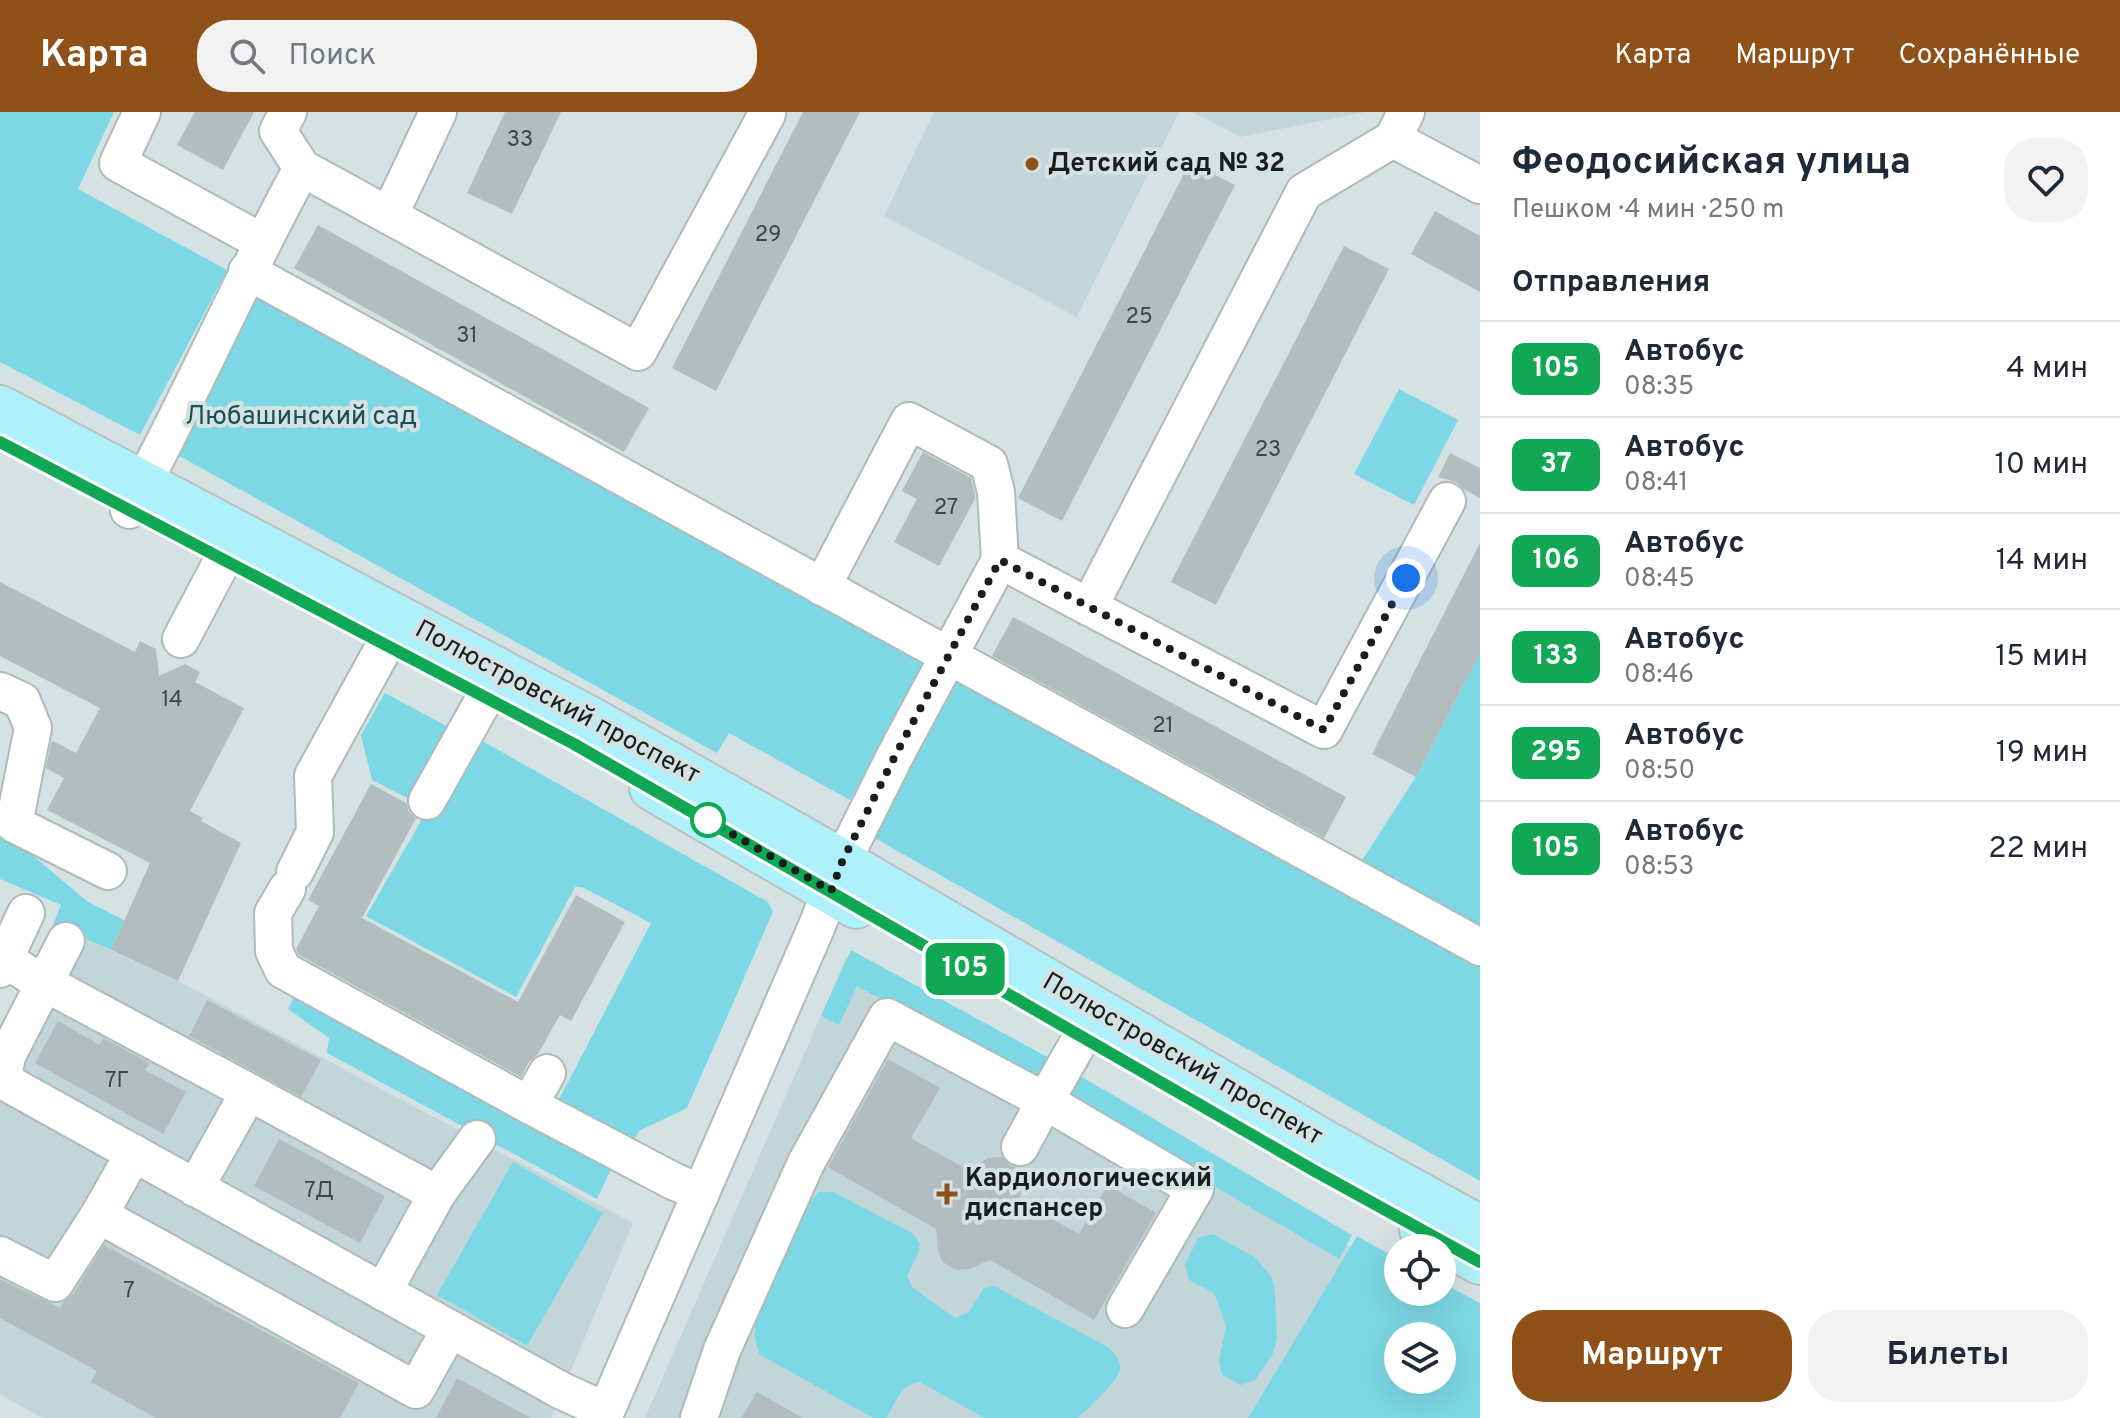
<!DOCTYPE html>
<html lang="ru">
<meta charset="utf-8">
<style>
body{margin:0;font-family:Overpass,sans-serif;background:#f2f2f3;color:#1f2937;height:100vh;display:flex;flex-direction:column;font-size:30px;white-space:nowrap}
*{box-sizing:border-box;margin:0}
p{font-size:26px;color:#747a83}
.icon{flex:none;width:44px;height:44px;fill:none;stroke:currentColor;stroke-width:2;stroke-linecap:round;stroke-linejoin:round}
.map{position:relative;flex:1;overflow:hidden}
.details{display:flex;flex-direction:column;background:#fff;width:640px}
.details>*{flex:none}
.badge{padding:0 16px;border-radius:12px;font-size:28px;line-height:52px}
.tools{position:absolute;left:1384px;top:1122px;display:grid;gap:16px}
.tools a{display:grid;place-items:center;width:72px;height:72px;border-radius:50%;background:#fff;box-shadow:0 8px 32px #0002;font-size:40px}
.you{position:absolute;width:40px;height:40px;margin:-20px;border:6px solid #fff;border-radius:50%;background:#1a73e8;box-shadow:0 0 0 12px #1a73e833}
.map>.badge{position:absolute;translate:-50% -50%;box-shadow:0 0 0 4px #fff}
h2{padding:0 32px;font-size:30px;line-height:72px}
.round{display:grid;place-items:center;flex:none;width:84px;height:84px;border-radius:32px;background:#f2f2f3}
.headline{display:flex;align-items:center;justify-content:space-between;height:136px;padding:0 32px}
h1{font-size:38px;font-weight:700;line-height:60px}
.cta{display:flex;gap:16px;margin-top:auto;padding:16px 32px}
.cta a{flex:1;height:92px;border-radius:32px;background:#905119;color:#fff;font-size:32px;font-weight:700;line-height:92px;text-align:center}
.cta a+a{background:#f2f2f3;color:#1f2937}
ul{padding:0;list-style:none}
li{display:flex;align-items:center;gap:24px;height:96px;padding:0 32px;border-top:2px solid #e0e1e3}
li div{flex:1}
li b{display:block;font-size:30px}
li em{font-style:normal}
li .badge{min-width:88px;font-weight:700;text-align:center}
header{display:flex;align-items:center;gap:48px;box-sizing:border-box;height:112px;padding:0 40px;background:#905119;color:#fff}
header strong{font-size:38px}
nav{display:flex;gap:44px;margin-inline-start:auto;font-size:28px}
.search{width:560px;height:72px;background:#f2f2f3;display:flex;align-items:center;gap:20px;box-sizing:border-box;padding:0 28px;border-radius:32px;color:#747a83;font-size:30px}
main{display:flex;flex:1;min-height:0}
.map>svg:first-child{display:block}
.built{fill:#c2d6d9}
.green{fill:#7dd8e5;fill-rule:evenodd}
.building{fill:#b2bdbf}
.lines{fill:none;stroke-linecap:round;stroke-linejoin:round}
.minor-casing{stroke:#aebabb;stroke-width:40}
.major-casing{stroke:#bec0c0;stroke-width:48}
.minor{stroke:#fff;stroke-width:36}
.major{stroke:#aff1fa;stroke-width:44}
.line-casing{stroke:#fff;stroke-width:18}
.line{stroke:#10a855;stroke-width:12}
.walk{stroke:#181d1d;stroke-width:8;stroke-dasharray:0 14.4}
.poi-dot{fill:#905119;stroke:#d5e2e3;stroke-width:3}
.stop-dot{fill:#fff;stroke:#10a855;stroke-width:4}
.labels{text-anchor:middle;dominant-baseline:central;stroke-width:8;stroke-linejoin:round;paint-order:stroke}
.number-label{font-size:22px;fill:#3e4546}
.poi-label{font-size:26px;font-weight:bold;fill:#181d1d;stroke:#d5e2e3;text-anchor:start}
.park-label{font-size:26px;fill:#184e55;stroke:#d5e2e3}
.street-label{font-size:26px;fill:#181d1d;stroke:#d5e2e3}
</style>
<header>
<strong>Карта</strong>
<div class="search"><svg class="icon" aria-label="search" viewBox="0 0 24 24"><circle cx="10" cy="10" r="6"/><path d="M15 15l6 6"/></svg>Поиск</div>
<nav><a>Карта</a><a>Маршрут</a><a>Сохранённые</a></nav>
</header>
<main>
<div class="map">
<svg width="1480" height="1306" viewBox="0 0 1480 1306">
<rect width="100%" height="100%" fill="#d5e2e3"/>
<g class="built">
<polygon points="934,0 1179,0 1077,205 884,104"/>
<polygon points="1192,0 1365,0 1240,25"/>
<polygon points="53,813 178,869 633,1111 551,1306 42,1306 0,1282 0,916"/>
<polygon points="846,846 1351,1135 1248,1306 645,1306"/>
</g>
<g class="green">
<polygon points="0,0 114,0 78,77 227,158 140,323 0,250"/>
<polygon points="258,175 928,546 850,688 729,621 717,641 174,341"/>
<polygon points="1399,277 1458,308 1414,393 1354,362"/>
<polygon points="1480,541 1480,817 1359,753 1416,665"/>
<polygon points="961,563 1480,849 1480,1069 873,725"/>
<polygon points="385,581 450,616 413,689 372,668 361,623"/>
<polygon points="477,626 768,790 773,800 687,996 639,1019 630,1035 554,997 651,811 582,775 575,775 516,885 366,804 425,702"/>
<polygon points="0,716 88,790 124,808 111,838 53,813 61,793 0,767"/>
<polygon points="851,838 1051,947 1035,971 857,874 839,913 821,904"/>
<polygon points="296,881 614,1051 597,1087 327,941 329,926 288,897"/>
<polygon points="1077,962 1352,1123 1339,1147 1063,986"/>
<polygon points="513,1050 603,1101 527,1234 437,1183"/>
<path d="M819 1080H833L912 1121 920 1131 918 1142 907 1164 913 1176 955 1206 969 1200 983 1177 994 1174 1108 1235C1114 1241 1121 1247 1120 1257 1118 1270 1088 1296 1078 1306H984L920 1270C899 1273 897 1290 886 1306H873L759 1242 755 1225V1211L810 1090Z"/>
<polygon points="1213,1122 1256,1146 1272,1166 1275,1181 1277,1227 1273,1242 1255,1268 1241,1273 1222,1263 1219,1249 1226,1214 1214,1181 1189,1168 1185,1153 1198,1126"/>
<path d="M1357 1124 1398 1147V1180H1442V1171L1480 1191V1306H1248ZM1398 1224H1442V1268H1398Z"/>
</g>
<g class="building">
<polygon points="195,0 254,0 223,58 177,33"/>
<polygon points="505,0 561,0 512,102 467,81"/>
<polygon points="803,0 860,0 716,279 672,256"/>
<polygon points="1190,50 1235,73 1062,409 1018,386"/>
<polygon points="1435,99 1480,124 1480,180 1411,142"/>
<polygon points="318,113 649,296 624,340 294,156"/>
<polygon points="1344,134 1389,157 1216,493 1171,470"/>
<polygon points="923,340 971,366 975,383 975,387 939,454 894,430 917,387 902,379"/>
<polygon points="1450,341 1480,356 1480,386 1465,378 1456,370 1438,365"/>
<polygon points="1480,431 1480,541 1416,665 1372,642"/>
<polygon points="0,470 135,540 140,529 156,537 159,564 185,552 200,560 195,570 244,596 190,699 203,706 201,709 241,731 178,869 111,838 150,751 47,698 64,666 46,656 51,631 53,629 76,641 100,596 0,544"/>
<polygon points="1013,505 1346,685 1324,726 992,544"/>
<polygon points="371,672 406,691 409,700 416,706 362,806 518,890 576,783 625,810 571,909 560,903 538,942 529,950 521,965 299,843 296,837 319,794 308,788"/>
<polygon points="207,888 321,948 301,985 189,924"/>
<polygon points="58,909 100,933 103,926 150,951 145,958 186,980 163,1022 35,951"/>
<polygon points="888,947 940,976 911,1026 968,1058 988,1046 1002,1045 1009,1053 1021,1058 1023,1068 1019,1088 1079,1122 1108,1073 1156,1101 1094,1208 990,1148 969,1157 959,1158 950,1155 942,1149 938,1139 936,1117 828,1055"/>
<polygon points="279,1027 385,1084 360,1131 254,1074"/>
<polygon points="104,1133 359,1271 340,1306 156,1306 91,1270 97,1259 0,1206 0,1167 60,1196 63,1190 73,1182"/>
<polygon points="457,1266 531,1306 436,1306"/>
<polygon points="757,1280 803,1306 741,1306"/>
</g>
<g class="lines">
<defs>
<g id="minor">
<polyline points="142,0 118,51 262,130"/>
<polyline points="288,0 278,19 302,56"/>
<polyline points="1393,27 1480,73"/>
<polyline points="389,104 438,0"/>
<polyline points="247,159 1480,835"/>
<path d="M129 398C190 285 241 168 302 56L638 240 767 2"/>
<polyline points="1000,448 1089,495 1304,80 1393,27 1406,0"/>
<polyline points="1089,495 1324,618 1447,389"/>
<polyline points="181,527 237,421"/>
<polyline points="0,579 22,589 33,616 14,712 108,759"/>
<polyline points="427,689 500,559"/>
<polyline points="295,760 315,720 313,664 400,506"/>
<polyline points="287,777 273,801 274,839 283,858 529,993 673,1069 701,1081"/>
<polyline points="66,829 7,944 4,960 9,972 562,1279 606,1299"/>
<polyline points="5,847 28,862 249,980"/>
<polyline points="0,857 26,801"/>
<polyline points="529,993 547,961"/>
<polyline points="1020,1035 1045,989 1195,1077 1125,1197"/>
<polyline points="134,1041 99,1103 416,1278 450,1217"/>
<polyline points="195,1076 249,980 437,1082"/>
<polyline points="0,1143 55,1171 99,1103"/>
<polyline points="383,1180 437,1082 477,1027"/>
<polyline points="603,1306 816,816 842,750 897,640 1000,448 996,380 989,352 909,309 822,475"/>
<polyline points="699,1306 722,1238 806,1051 887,905 1045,989 1097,898"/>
</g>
<g id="major">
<polyline points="0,296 588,606 811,732 1327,1032 1480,1116"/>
<polyline points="652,676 856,794"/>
<polyline points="1422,1118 1480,1150"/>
</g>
</defs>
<use href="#minor" class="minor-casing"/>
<use href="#major" class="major-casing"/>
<use href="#minor" class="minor"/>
<use href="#major" class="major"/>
</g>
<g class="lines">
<defs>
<polyline id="line" points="0,330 574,632 1313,1058 1480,1150"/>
</defs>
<use href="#line" class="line-casing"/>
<use href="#line" class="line"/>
<polyline class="walk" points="708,708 831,779 842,750 897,640 1000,448 1324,618 1406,466"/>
</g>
<g class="poi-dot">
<circle cx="1032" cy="52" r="8"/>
<path d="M943 1070h8v8h8v8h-8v8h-8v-8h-8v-8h8z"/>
</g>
<circle class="stop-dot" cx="708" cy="708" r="16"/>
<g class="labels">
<g class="number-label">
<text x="520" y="28">33</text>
<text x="768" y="123">29</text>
<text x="1139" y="205">25</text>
<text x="467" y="224">31</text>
<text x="1268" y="338">23</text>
<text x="946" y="396">27</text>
<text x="172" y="588">14</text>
<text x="1163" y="614">21</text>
<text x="117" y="969">7Г</text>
<text x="319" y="1079">7Д</text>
<text x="129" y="1179">7</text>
</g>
<g class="poi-label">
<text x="1048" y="52">Детский сад № 32</text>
<text x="965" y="1067">Кардиологический<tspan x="965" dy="30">диспансер</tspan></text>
</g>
<g class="park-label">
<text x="301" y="305">Любашинский сад</text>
</g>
<g class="street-label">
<text transform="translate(557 591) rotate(28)">Полюстровский проспект</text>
<text transform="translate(1182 948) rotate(30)">Полюстровский проспект</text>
</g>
</g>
</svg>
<div class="tools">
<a><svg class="icon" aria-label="locate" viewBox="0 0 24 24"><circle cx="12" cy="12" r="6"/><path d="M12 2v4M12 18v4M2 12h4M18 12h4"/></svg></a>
<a><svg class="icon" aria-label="layers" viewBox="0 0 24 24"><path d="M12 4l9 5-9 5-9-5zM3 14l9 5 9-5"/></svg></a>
</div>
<div class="you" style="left:1406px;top:466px"></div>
<b class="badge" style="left:965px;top:857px;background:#10a855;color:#fff">105</b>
</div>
<section class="details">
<div class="headline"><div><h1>Феодосийская улица</h1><p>Пешком · 4 мин · 250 m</p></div><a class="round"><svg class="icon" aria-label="heart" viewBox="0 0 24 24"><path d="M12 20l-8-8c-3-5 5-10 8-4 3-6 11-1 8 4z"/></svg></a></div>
<h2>Отправления</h2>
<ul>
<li><span class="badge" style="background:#10a855;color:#fff">105</span><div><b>Автобус</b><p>08:35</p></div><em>4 мин</em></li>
<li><span class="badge" style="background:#10a855;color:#fff">37</span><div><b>Автобус</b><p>08:41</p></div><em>10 мин</em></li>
<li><span class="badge" style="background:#10a855;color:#fff">106</span><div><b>Автобус</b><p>08:45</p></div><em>14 мин</em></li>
<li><span class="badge" style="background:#10a855;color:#fff">133</span><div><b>Автобус</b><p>08:46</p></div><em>15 мин</em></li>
<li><span class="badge" style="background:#10a855;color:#fff">295</span><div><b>Автобус</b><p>08:50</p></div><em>19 мин</em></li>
<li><span class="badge" style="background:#10a855;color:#fff">105</span><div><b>Автобус</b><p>08:53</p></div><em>22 мин</em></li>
</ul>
<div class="cta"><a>Маршрут</a><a>Билеты</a></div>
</section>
</main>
